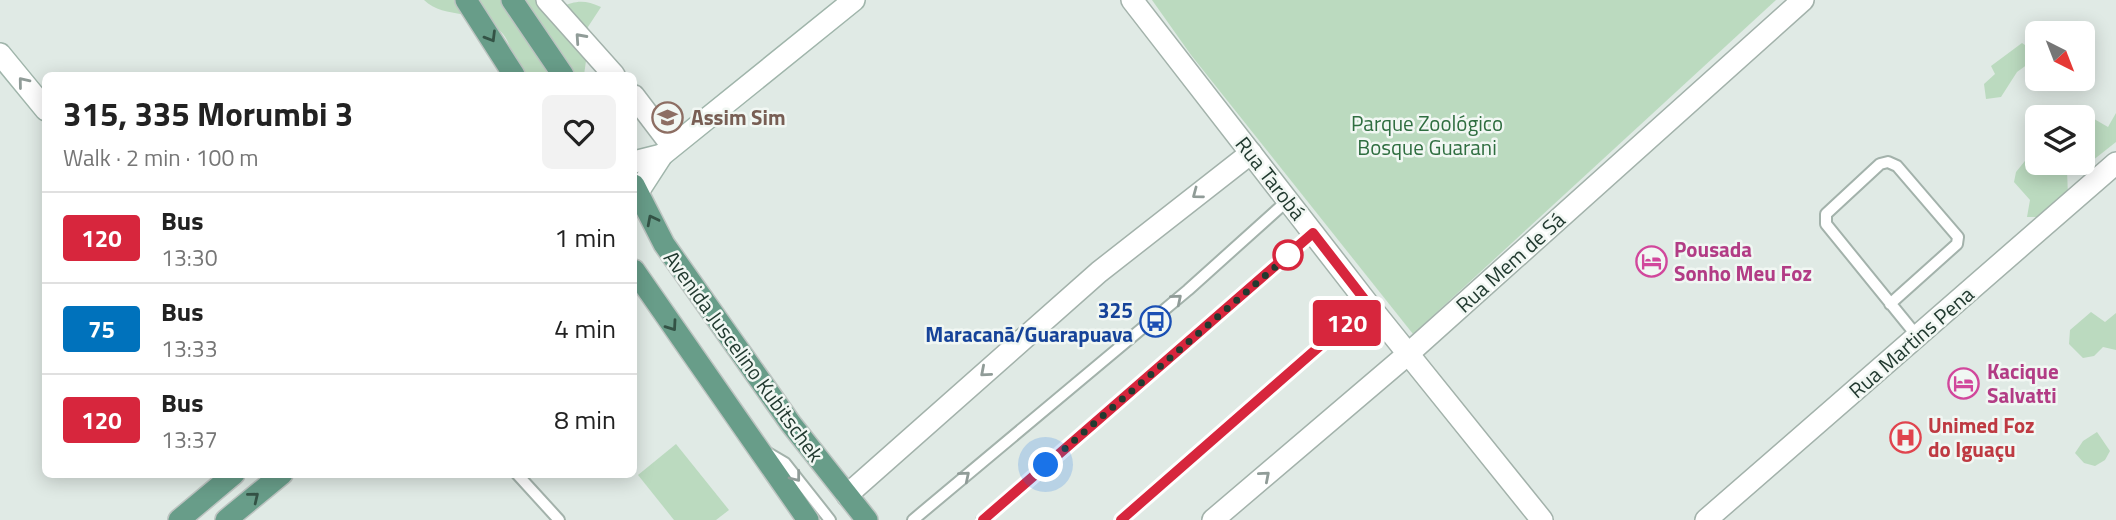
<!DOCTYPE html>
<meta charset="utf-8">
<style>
body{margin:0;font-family:"Titillium Web",sans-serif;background:#f2f2f2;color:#222;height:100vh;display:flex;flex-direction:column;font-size:26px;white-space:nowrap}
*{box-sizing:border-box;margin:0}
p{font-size:23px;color:#767676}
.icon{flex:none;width:38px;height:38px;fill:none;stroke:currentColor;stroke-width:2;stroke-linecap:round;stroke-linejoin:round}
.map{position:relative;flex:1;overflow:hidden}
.details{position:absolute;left:42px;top:72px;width:595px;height:406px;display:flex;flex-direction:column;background:#fff;border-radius:10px;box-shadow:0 4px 18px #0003}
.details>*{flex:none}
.badge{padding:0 14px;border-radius:5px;font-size:24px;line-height:46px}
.needle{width:46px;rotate:138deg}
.tools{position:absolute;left:2025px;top:21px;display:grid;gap:14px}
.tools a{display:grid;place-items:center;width:70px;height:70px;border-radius:10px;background:#fff;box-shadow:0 4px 18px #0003;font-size:35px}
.you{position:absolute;width:35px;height:35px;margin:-18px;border:5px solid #fff;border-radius:50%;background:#1a73e8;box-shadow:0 0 0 10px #1a73e833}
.map>.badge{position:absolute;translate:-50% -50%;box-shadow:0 0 0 4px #fff}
.round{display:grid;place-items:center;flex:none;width:74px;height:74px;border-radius:10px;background:#f2f2f2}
.summary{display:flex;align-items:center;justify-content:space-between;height:119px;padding:0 21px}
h1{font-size:33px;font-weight:700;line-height:52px}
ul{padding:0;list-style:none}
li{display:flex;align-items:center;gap:21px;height:91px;padding:0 21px;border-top:2px solid #e0e0e0}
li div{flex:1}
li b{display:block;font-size:26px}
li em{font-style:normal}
li .badge{min-width:77px;font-weight:700;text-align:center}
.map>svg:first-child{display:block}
.green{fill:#bbdabf}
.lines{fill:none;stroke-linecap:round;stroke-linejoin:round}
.lane-casing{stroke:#a3b2ab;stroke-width:14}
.street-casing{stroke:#a3b2ab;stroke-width:24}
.secondary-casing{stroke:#a0b5ab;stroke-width:24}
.primary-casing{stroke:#bdc4c1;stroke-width:24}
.lane{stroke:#fff;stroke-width:10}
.street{stroke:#fff;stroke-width:21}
.secondary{stroke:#fff;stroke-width:21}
.primary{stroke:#689d89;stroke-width:21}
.oneway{stroke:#345346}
.oneway2{stroke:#909c98}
.line-casing{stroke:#fff;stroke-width:16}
.line{stroke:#d7263d;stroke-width:10}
.walk{stroke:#223a30;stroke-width:7;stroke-dasharray:0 12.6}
.stop-dot{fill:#fff;stroke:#d7263d;stroke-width:3.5}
.labels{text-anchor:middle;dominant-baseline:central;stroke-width:5;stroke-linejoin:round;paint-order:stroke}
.education-label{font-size:21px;font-weight:bold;fill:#785e54;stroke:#f1f7f3;text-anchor:start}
.park-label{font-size:21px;fill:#2f6e40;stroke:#f1f7f3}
.street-label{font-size:21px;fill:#223a30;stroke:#f1f7f3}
.hotel-label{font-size:21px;font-weight:bold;fill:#b23c85;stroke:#f1f7f3;text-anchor:start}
.transit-label{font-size:21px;font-weight:bold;fill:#164399;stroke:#f1f7f3;text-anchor:end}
.health-label{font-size:21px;font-weight:bold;fill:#be3a42;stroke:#f1f7f3;text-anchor:start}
</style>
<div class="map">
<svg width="2116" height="520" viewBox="0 0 2116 520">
<rect width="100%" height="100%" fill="#e0eae5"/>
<g class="green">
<path d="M424 0H552L560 8C576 0 585 0 601 7L584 33 589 40 584 75H520C515 63 511 44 503 34 480 6 445 21 424 0Z"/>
<polygon points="1152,0 1776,0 1413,334 1191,55"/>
<polygon points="2022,43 2037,53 2037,71 2028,64 2017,72 2001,97 1986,99 1984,84 1995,74 1991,66"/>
<polygon points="2082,112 2108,127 2116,113 2116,142 2078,172 2067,170 2068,196 2047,217 2027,217 2030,200 2014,182 2016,172 2037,146 2037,163 2082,163 2082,117 2067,117 2069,113"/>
<polygon points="2091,312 2105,322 2116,313 2116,350 2103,347 2094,356 2083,358 2069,344 2070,330"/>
<polygon points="2097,432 2110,451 2105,460 2095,466 2084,463 2075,453 2083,441"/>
<polygon points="676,444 729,510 716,520 674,520 638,475"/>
</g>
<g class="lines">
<defs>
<g id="lane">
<polyline points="1890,304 1957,244 1958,237 1897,166 1888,162 1880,164 1826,214 1826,224 1917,336"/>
<polyline points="768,453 785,463 830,520"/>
<polyline points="517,474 559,520"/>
<polyline points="913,520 1188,290 1287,201"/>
<polyline points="982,520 1313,233"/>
<polyline points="1122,520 1368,304"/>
</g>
<g id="street">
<polyline points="547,0 614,75"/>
<polyline points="1132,0 1368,304 1542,520"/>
<polyline points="634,96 672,146"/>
<polyline points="847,495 1099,272 1251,153"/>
<polyline points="1213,520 1408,354 1803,0"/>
<polyline points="1706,520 2116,163"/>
</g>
<g id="secondary">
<polyline points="0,54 46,110"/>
<polyline points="634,162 662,155"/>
<polyline points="638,192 662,155 854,0"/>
</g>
<g id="primary">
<polyline points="466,0 514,75"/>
<polyline points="512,0 563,75"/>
<polyline points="634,185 664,244 791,424 867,520"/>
<polyline points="634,270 808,520"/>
<polyline points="179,520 234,474"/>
<polyline points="226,520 282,474"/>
</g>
</defs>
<use href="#lane" class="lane-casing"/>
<use href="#street" class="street-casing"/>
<use href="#secondary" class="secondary-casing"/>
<use href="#primary" class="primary-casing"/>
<use href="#lane" class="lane"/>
<use href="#street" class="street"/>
<use href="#secondary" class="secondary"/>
<use href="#primary" class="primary"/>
</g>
<defs><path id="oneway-chevron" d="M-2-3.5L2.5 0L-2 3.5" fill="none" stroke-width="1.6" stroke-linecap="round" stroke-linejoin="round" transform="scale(1.75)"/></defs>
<g class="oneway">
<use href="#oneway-chevron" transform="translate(491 37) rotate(59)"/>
<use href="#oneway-chevron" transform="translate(652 220) rotate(-117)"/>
<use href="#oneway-chevron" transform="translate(672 326) rotate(55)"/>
<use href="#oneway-chevron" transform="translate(254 497) rotate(-39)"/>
</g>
<g class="oneway2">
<use href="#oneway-chevron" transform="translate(580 38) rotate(-132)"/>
<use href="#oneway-chevron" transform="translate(23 82) rotate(-129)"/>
<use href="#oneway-chevron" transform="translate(1197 194) rotate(143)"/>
<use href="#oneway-chevron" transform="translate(1177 299) rotate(-40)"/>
<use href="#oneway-chevron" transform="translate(985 372) rotate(139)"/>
<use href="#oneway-chevron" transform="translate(965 476) rotate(-40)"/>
<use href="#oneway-chevron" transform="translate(1265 476) rotate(-41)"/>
<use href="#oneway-chevron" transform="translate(796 477) rotate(52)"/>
</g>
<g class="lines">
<defs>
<polyline id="line" points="983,520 1313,233 1368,304 1121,520"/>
</defs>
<use href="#line" class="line-casing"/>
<use href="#line" class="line"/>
<polyline class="walk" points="1046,465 1295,250 1288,255"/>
</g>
<defs>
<symbol id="school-ring" viewBox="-11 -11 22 22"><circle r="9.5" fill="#f1f7f3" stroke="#8d6e63" stroke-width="1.5"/><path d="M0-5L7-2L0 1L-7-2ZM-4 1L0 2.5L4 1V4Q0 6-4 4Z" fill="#8d6e63"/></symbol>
<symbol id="hotel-ring" viewBox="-11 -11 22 22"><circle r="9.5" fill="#f1f7f3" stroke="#d1479c" stroke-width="1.5"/><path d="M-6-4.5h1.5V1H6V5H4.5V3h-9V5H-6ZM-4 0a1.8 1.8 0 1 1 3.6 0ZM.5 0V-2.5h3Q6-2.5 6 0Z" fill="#d1479c"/></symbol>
<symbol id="bus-ring" viewBox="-11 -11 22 22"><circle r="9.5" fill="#f1f7f3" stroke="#1a4fb4" stroke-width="1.5"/><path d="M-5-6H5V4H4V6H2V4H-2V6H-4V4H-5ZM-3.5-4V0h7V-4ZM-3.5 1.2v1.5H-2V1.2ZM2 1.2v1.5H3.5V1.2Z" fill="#1a4fb4"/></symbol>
<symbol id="hospital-ring" viewBox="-11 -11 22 22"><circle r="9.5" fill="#f1f7f3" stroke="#e0444e" stroke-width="1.5"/><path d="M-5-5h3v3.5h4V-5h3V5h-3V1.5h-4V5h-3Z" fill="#e0444e"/></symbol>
</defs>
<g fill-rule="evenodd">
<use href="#school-ring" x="650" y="100" width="35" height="35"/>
<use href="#hotel-ring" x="1634" y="244" width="35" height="35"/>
<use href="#bus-ring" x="1138" y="304" width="35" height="35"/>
<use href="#hotel-ring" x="1946" y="366" width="35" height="35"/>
<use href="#hospital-ring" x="1888" y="420" width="35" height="35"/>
</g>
<circle class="stop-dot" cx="1288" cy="255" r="14"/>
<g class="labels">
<g class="education-label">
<text x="691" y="117">Assim Sim</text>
</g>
<g class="park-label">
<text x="1427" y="123">Parque Zoológico<tspan x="1427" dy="24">Bosque Guarani</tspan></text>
</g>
<g class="street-label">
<text transform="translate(1271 178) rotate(52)">Rua Tarobá</text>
<text transform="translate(1510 262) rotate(-42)">Rua Mem de Sá</text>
<text transform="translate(1911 342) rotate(-41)">Rua Martins Pena</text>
<text transform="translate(744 356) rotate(54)">Avenida Juscelino Kubitschek</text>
</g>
<g class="hotel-label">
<text x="1674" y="249">Pousada<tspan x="1674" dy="24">Sonho Meu Foz</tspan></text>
<text x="1987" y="371">Kacique<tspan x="1987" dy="24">Salvatti</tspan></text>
</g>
<g class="transit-label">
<text x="1133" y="310">325<tspan x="1133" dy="24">Maracanã/Guarapuava</tspan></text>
</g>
<g class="health-label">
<text x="1928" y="425">Unimed Foz<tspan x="1928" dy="24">do Iguaçu</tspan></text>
</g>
</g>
</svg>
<div class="tools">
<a><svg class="needle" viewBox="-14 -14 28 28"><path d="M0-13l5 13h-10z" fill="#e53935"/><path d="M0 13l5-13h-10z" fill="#767676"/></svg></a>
<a><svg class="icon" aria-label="layers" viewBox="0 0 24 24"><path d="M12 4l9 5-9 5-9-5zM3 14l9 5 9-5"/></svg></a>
</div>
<div class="you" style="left:1046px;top:465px"></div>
<b class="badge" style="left:1347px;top:323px;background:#d7263d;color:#fff">120</b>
<section class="details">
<div class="summary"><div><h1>315, 335 Morumbi 3</h1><p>Walk · 2 min · 100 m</p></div><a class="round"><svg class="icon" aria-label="heart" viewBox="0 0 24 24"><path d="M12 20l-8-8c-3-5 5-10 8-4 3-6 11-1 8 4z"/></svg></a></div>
<ul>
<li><span class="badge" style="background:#d7263d;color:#fff">120</span><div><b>Bus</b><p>13:30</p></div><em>1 min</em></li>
<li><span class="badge" style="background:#0072bc;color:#fff">75</span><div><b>Bus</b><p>13:33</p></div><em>4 min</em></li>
<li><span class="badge" style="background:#d7263d;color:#fff">120</span><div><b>Bus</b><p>13:37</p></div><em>8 min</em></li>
</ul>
</section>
</div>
